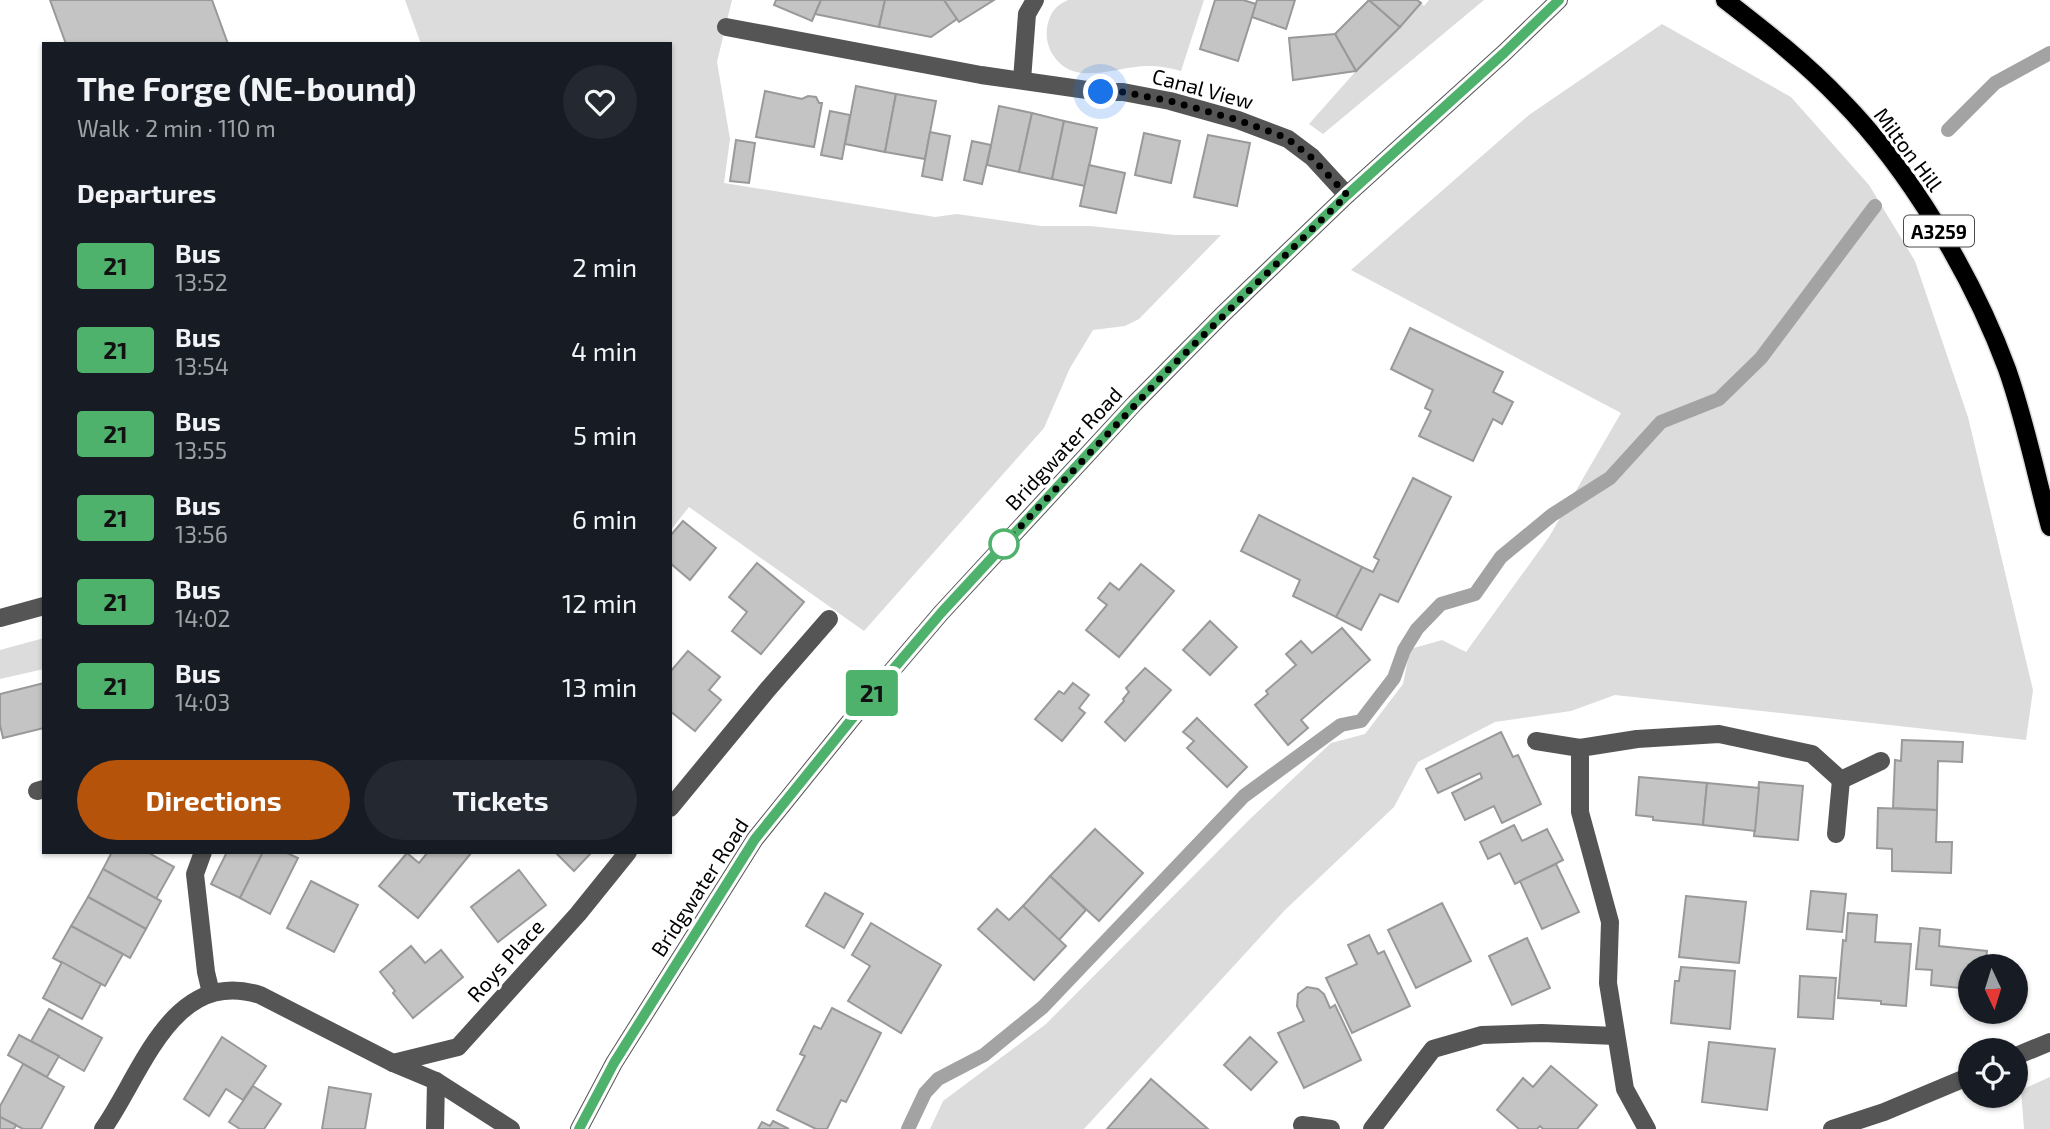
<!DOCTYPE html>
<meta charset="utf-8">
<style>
body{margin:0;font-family:"Exo 2",sans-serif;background:#242831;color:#f1f3f6;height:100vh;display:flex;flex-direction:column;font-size:26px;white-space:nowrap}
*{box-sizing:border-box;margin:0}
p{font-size:23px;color:#9ea1a6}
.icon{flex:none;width:38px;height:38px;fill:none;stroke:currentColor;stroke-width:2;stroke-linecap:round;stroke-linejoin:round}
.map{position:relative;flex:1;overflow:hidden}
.drawer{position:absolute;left:42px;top:42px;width:630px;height:812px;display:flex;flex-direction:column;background:#171b24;border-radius:0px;box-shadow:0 2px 5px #0004}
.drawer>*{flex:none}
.badge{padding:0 14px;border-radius:5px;font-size:24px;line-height:46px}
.needle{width:46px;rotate:176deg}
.fabs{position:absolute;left:1958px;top:954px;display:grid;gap:14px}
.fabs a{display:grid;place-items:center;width:70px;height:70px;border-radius:50%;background:#171b24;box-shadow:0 2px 5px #0004;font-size:35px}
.you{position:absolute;width:35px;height:35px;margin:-18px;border:5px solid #fff;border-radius:50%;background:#1a73e8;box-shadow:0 0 0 10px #1a73e833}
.map>.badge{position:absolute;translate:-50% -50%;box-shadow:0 0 0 4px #fff}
h2{padding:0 35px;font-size:26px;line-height:63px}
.round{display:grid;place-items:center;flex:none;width:74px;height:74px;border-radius:37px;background:#242831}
.overview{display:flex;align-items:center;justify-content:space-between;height:119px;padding:0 35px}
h1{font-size:33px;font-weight:700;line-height:52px}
.button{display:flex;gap:14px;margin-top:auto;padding:14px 35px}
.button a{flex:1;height:80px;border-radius:42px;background:#b45309;color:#fff;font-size:28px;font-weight:700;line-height:80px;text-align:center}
.button a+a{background:#242831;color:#f1f3f6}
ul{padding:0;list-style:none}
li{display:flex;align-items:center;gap:21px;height:84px;padding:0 35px}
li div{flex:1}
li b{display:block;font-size:26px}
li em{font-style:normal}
li .badge{min-width:77px;font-weight:700;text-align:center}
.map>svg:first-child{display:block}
.green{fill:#dcdcdc}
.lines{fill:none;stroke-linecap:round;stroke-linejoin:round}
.stream{stroke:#a3a3a3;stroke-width:14}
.building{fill:#c4c4c4;stroke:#999;stroke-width:2}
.major-casing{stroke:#dbdbdb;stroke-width:21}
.minor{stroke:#555;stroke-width:18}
.major{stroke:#000;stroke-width:18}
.line-casing{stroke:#fff;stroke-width:16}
.line{stroke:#4eb16c;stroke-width:10}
.walk{stroke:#000;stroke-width:7;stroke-dasharray:0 12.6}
.stop-dot{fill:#fff;stroke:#4eb16c;stroke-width:3.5}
.labels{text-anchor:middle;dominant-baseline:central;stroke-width:6;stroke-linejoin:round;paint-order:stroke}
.shield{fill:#fff;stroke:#4c4c4c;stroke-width:2}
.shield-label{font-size:19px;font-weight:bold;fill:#000}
.street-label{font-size:21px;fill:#000;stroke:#fff}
</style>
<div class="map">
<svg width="2050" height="1129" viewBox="0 0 2050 1129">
<rect width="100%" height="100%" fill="#fff"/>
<g class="green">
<polygon points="405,0 732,0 717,62 730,139 724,183 935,217 957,214 1041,226 1090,226 1175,235 1221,235 1139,319 1125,326 1093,330 1070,368 1044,428 864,631 689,507 670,531 670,44 421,44"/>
<path d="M1068 0H1204L1181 71C1171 68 1160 66 1149 66 1118 65 1074 89 1053 55 1047 46 1045 34 1048 23 1051 11 1057 5 1068 0Z"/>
<polygon points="1429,0 1484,0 1323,134 1309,124 1356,71 1421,3 1424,6"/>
<polygon points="1662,24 1791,97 1869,185 1915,261 1968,417 2033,690 2026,740 1615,695 1571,711 1495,722 1418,762 1394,807 1285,910 1084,1129 930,1129 943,1101 1046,1024 1250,819 1331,743 1365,734 1403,684 1410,649 1442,640 1466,652 1549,537 1621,413 1351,270 1529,115"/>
<polygon points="44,638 44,669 0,679 0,650"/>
<polygon points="2050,1077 2050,1129 2024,1129 2021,1090"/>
</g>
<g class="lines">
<g class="stream">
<polyline points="1948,130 1995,83 2050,53"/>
<polyline points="908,1129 925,1093 938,1079 984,1055 1043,1007 1244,796 1341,725 1361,721 1394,678 1404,650 1417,629 1441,604 1475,594 1501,557 1552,515 1610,478 1661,422 1719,399 1761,358 1875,206"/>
</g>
</g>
<g class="building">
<polygon points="50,0 212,0 228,44 66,44"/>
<polygon points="776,0 821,0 812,21 774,5"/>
<polygon points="821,0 885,0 879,27 815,14"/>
<polygon points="885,0 944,0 957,19 931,37 879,27"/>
<polygon points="944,0 994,0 959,22"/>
<polygon points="1215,0 1243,0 1256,4 1238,61 1200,49"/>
<polygon points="1257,0 1295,0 1286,29 1252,17"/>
<polygon points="1369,0 1400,27 1356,71 1335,34"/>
<polygon points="1369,0 1417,0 1421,3 1400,27"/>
<polygon points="1335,34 1356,71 1293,80 1289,38"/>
<polygon points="856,86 896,94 885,152 845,144"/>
<polygon points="765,91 802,99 808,96 816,97 819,103 822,103 814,147 756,137"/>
<polygon points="896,94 936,101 925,159 885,152"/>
<polygon points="999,106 1032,113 1019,172 987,165"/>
<polygon points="830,111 850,115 842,159 821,155"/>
<polygon points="1032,113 1064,121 1052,179 1019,172"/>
<polygon points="1064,121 1097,128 1085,186 1052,179"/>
<polygon points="930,132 950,136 942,180 922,176"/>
<polygon points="1144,133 1180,141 1171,183 1135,175"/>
<polygon points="1208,135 1250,143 1237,206 1194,197"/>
<polygon points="736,140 755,143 749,183 730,181"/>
<polygon points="972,141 991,145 982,184 964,180"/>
<polygon points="1089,165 1125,173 1116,213 1080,206"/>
<polygon points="1410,328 1503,372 1493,392 1513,402 1502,424 1493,419 1473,461 1419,436 1431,411 1425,408 1433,390 1391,369"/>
<polygon points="1413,478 1451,497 1398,602 1380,594 1361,630 1336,617 1362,567 1373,572 1379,560 1374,557"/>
<polygon points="1259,515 1362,567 1336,617 1293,596 1300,580 1241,551"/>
<polygon points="683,521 716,548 690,580 670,563 670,536"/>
<polygon points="757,563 804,602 761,654 732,631 747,612 729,597"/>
<polygon points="1141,564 1174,591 1119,657 1086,630 1107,605 1098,598 1110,583 1119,590"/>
<polygon points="1210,621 1237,647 1210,675 1183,650"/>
<polygon points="1342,628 1370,660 1301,720 1308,728 1288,745 1255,705 1268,694 1266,691 1296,665 1286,654 1301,641 1312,653"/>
<polygon points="688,651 720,677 709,690 721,700 695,731 670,711 670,672"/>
<polygon points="1145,668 1171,690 1125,741 1105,722 1124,701 1123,699 1129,692 1126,688"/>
<polygon points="44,683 44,728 3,738 0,725 0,694"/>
<polygon points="1073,683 1089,695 1079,708 1085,713 1062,741 1035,719 1059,691 1064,694"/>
<polygon points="1197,718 1247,767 1227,787 1187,748 1194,741 1183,732"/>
<polygon points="1501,732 1513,757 1518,755 1541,804 1502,823 1494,806 1465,820 1452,793 1482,778 1480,773 1438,793 1426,769"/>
<polygon points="1902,740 1963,742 1962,762 1938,761 1937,810 1893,808 1895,760 1901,761"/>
<polygon points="1639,777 1707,783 1703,825 1653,820 1653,817 1636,815"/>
<polygon points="1759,782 1803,786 1798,840 1754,836"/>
<polygon points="1707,783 1759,788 1755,831 1703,825"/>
<polygon points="1878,808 1937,810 1936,842 1952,842 1951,873 1892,871 1892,849 1877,848"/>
<polygon points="1514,825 1522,841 1547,829 1563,860 1515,884 1500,853 1488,859 1480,842"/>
<polygon points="1095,829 1143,873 1099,921 1050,876"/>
<polygon points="112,852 147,852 174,867 156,899 103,869"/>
<polygon points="227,852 263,852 240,898 211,884"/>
<polygon points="263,852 285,852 298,858 270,914 240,898"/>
<polygon points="428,852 472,852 418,918 379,886 407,853 419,863"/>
<polygon points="555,852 592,852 574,871"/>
<polygon points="1556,864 1579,912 1542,929 1520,881"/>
<polygon points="103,869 161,901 146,929 88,897"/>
<polygon points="519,870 546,905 498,942 471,907"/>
<polygon points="1050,876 1086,910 1059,940 1023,906"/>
<polygon points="311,881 358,905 334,952 287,928"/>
<polygon points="1811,891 1846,894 1842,932 1807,929"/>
<polygon points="825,893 863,914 844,948 806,926"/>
<polygon points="1686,896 1746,902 1739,963 1679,957"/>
<polygon points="88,897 146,929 130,958 71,926"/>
<polygon points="1442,903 1471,961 1416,988 1388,930"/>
<polygon points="1023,906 1066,946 1034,980 978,929 997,909 1009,920"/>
<polygon points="1848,913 1877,915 1875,942 1911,944 1906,1006 1881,1004 1881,1001 1838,998 1843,940 1846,941"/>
<polygon points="871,923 941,965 901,1033 848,1001 870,966 852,955"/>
<polygon points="71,926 123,954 105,986 53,958"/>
<polygon points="1920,928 1940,930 1939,946 1987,951 1985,966 1970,966 1970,989 1931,985 1932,970 1916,969"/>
<polygon points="1369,935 1378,954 1384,951 1410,1006 1352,1033 1326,978 1357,964 1348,945"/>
<polygon points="1527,938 1550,988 1512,1005 1489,956"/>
<polygon points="411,946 425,963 441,950 463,977 413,1018 393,993 395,991 380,972"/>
<polygon points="62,962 101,984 82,1019 43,998"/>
<polygon points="1681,967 1735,971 1730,1029 1671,1023 1675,981 1679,981"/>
<polygon points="1800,976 1836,978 1833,1019 1798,1017"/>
<polygon points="1307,987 1318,989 1324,994 1330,1008 1335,1005 1361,1060 1304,1088 1278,1033 1304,1021 1297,1006 1298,994"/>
<polygon points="832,1008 881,1033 846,1102 841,1100 827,1129 816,1129 777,1110 805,1056 800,1054 814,1026 821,1029"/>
<polygon points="49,1009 102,1038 84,1071 31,1041"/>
<polygon points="19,1035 59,1056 47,1077 8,1055"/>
<polygon points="222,1037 266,1066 243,1100 226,1089 209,1116 184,1099"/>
<polygon points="1250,1037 1277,1062 1251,1090 1224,1065"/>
<polygon points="1709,1042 1775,1049 1767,1110 1702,1102"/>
<polygon points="23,1064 64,1087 41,1129 23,1129 0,1117 0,1106"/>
<polygon points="1551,1066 1597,1105 1577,1129 1543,1129 1540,1126 1537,1129 1519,1129 1497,1110 1523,1078 1533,1087"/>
<polygon points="1151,1079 1208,1129 1107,1129"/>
<polygon points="253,1086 281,1104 264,1129 240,1129 229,1122"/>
<polygon points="329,1087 371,1094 365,1129 322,1129"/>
<polygon points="0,1117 16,1125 14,1129 0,1129"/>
<polygon points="773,1121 789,1129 758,1129 762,1122 770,1126"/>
</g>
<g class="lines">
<defs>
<path id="major" d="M1725 0C1765 31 1806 63 1841 100 1910 170 1973 277 2007 369 2025 420 2036 475 2050 527"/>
</defs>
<use href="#major" class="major-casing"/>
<g class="minor">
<polyline points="726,27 981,75 1101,92 1123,92 1170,101 1238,120 1288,139 1312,157 1347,195"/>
<polyline points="1022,80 1027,14 1035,0"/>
<polyline points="0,618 44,606"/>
<polyline points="1536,741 1580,748"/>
<polyline points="37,791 44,789"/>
<polyline points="670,808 768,689 829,619"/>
<polyline points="1836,834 1841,780 1881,761"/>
<polyline points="203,852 195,874 206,972 211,993"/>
<polyline points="2016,1056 2050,1042"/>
<polyline points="393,1063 458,1047 578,914 628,852"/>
<polyline points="1302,1125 1331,1129"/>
<path d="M103 1129C142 1074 172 967 260 995L393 1063 436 1081 511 1129"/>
<polyline points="435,1129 436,1081"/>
<polyline points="579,1129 614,1063 755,839 872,694 941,613 1135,403 1222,315 1347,195 1504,53 1559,0"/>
<polyline points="1372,1129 1433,1049 1482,1035 1542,1033 1616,1036"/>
<polyline points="1647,1129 1625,1089 1608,983 1610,922 1580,812 1580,748 1637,739 1719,734 1812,754 1841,780"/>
<polyline points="1832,1129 1884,1112 1970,1076"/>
</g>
<use href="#major" class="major"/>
</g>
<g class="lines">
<defs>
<polyline id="line" points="579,1129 614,1063 755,839 872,694 941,613 1135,403 1222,315 1347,195 1504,53 1559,0"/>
</defs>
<use href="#line" class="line-casing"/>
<use href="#line" class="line"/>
<polyline class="walk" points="1004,544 1170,368 1347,195 1312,158 1288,139 1277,134 1238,120 1170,101 1123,92 1101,92"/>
</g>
<circle class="stop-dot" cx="1004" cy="544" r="14"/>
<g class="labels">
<rect class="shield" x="1904" y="215.5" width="70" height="31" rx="5"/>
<g class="shield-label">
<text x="1939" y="231">A3259</text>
</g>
<g class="street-label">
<text transform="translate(1203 88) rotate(15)">Canal View</text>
<text transform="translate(1909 149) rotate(53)">Milton Hill</text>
<text transform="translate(1063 448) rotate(-47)">Bridgwater Road</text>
<text transform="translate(699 887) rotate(-57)">Bridgwater Road</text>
<text transform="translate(505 960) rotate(-48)">Roys Place</text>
</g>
</g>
</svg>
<div class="fabs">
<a><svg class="needle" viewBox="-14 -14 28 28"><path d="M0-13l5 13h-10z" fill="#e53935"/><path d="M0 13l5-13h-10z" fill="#9ea1a6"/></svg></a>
<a><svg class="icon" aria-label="locate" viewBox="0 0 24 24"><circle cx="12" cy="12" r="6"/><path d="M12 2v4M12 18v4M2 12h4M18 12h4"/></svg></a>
</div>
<div class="you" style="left:1101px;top:92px"></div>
<b class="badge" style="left:872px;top:693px;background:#4eb16c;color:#111">21</b>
<section class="drawer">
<div class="overview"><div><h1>The Forge (NE-bound)</h1><p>Walk · 2 min · 110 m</p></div><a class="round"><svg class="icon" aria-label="heart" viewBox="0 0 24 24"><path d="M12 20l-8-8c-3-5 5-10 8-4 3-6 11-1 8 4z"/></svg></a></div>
<h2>Departures</h2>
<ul>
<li><span class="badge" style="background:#4eb16c;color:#111">21</span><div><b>Bus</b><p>13:52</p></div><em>2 min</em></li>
<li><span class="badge" style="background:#4eb16c;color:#111">21</span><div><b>Bus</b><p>13:54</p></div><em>4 min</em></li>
<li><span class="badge" style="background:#4eb16c;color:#111">21</span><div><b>Bus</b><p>13:55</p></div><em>5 min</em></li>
<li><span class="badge" style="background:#4eb16c;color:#111">21</span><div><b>Bus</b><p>13:56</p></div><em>6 min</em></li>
<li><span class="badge" style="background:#4eb16c;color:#111">21</span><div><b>Bus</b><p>14:02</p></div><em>12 min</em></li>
<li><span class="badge" style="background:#4eb16c;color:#111">21</span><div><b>Bus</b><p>14:03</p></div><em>13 min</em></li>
</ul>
<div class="button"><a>Directions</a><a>Tickets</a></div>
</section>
</div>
